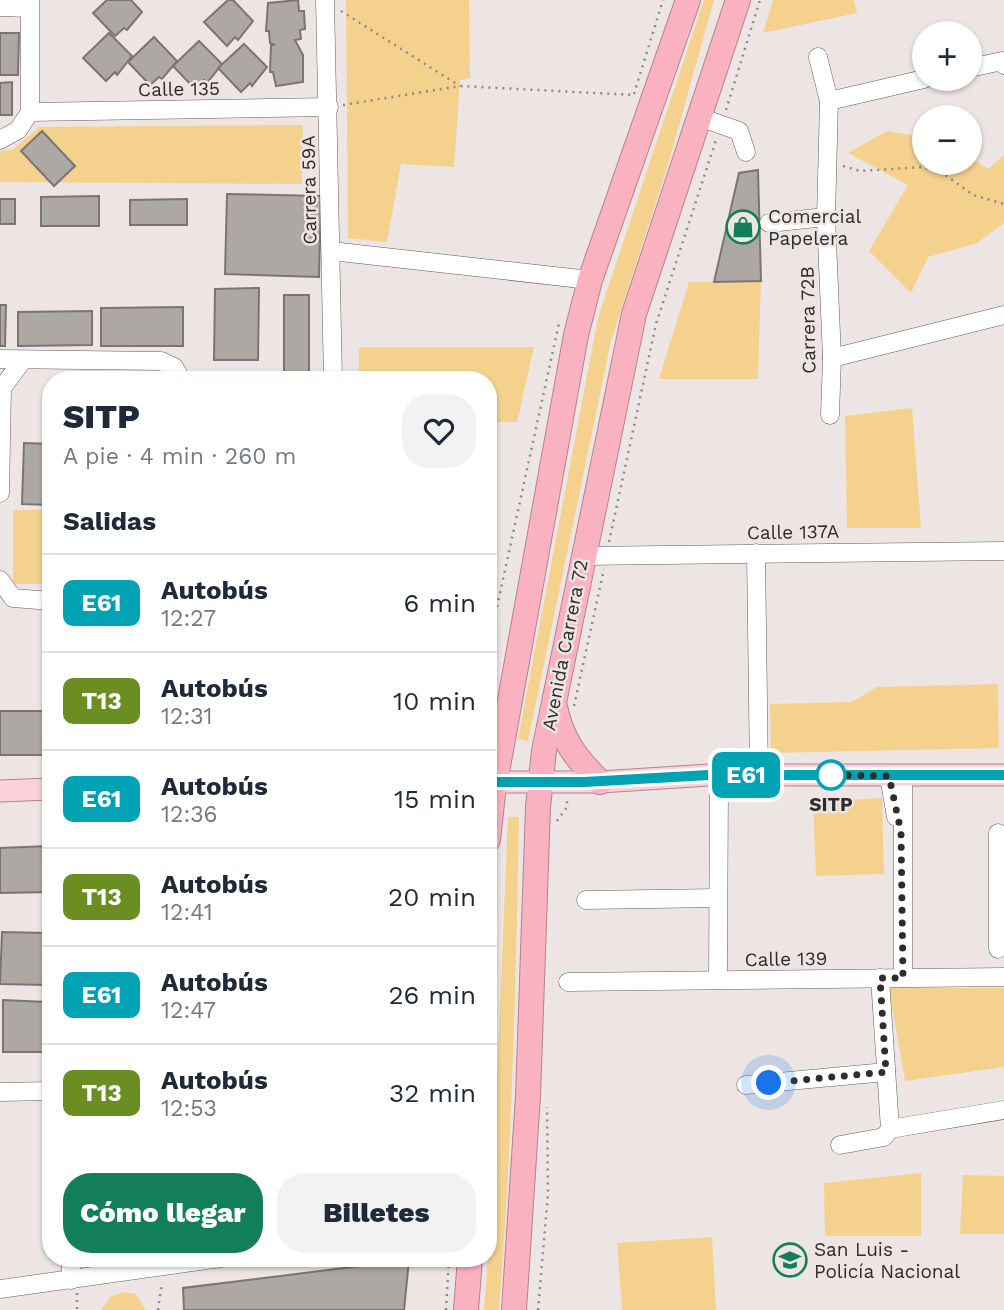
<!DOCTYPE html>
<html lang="es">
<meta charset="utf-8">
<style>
body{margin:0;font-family:"Work Sans",sans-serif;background:#f2f2f3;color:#1f2937;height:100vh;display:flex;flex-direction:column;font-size:26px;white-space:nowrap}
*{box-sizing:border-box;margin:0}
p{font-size:23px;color:#747a83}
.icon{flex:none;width:38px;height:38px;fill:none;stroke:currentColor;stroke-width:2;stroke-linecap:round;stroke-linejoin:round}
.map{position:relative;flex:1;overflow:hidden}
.panel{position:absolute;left:42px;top:371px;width:455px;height:896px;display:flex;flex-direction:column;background:#fff;border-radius:28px;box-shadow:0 2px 5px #0004}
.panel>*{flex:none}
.badge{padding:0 14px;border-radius:10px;font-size:24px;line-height:46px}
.fabs{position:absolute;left:912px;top:21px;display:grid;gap:14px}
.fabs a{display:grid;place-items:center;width:70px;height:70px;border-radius:50%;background:#fff;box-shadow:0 2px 5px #0004;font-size:35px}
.you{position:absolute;width:35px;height:35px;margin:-18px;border:5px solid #fff;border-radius:50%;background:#1a73e8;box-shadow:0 0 0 10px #1a73e833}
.map>.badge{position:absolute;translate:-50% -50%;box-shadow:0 0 0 4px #fff}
h2{padding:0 21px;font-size:26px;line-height:63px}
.round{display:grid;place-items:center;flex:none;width:74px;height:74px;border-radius:28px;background:#f2f2f3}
.head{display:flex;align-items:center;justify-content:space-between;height:119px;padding:0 21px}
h1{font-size:33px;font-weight:800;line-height:52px}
.button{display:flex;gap:14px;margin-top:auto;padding:14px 21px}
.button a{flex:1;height:80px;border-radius:28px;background:#137f5a;color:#fff;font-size:28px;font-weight:800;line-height:80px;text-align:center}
.button a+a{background:#f2f2f3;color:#1f2937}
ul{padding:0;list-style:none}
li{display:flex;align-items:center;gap:21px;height:98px;padding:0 21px;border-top:2px solid #e0e1e3}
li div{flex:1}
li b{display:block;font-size:26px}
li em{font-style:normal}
li .badge{min-width:77px;font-weight:700;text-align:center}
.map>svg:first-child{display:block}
.green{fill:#f4d28d}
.building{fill:#ada8a4;stroke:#7a7572;stroke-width:2}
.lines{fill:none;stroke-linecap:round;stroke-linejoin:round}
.minor-casing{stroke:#635d5b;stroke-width:19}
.major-casing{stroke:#b3838d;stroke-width:23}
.highway-casing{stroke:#b3838d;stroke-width:26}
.path{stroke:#8f8988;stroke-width:2.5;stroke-dasharray:2 5;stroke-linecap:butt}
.minor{stroke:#fff;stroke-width:18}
.major{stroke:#fcd1da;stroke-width:21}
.highway{stroke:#fab2c1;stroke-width:24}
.line-casing{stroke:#fff;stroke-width:16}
.line{stroke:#00a3b4;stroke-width:10}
.walk{stroke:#2f2c2c;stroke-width:7;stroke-dasharray:0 12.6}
.stop-dot{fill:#fff;stroke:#00a3b4;stroke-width:3.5}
.labels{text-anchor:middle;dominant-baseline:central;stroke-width:5;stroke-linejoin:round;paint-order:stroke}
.street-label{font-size:19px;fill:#2f2c2c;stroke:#ede5e4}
.poi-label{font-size:19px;fill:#2f2c2c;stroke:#ede5e4;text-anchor:start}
.stop-label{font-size:19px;font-weight:bold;fill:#2f2c2c;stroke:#ede5e4}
</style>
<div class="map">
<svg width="1004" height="1310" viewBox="0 0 1004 1310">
<rect width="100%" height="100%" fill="#ede5e4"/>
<g class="green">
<polygon points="346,0 469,0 470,78 460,80 454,167 401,164 387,242 348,238"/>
<polygon points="704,0 714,0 667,168 611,341 528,741 518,739 598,318"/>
<polygon points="773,0 854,0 857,13 763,33"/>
<polygon points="303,125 302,184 0,182 0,151 12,150 39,127"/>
<polygon points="887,131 924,137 924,163 970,163 970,158 988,169 1004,155 1004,223 977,243 928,257 911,293 869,251 908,185 848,153"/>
<polygon points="761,281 758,379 659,379 689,282"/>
<polygon points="359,347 534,347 517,422 488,422 488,380 359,380"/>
<polygon points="912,408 921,528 847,528 845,416"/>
<rect x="13" y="510" width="38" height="74"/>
<polygon points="998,684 999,748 771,753 770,704 852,702 877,687"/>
<polygon points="882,798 884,874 816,876 813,802"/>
<path d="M508 817H519C516 982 512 1146 499 1310H484L492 1197Z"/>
<polygon points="889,988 1004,988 1004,1067 905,1081"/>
<polygon points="921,1173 921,1236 825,1236 824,1183"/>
<polygon points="963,1175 1004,1176 1004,1234 960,1234"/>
<polygon points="712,1237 716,1310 622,1310 617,1243"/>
<polygon points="124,1292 136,1294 146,1310 101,1310 110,1297"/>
</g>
<g class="building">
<polygon points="107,0 131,0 142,12 127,30 124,28 115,36 93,13"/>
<polygon points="228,0 233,0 253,21 238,40 235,37 227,46 204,22"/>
<polygon points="298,0 299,11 304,11 305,29 300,30 301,39 295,40 303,55 303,82 276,86 273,72 270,72 271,45 275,45 270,43 269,31 266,31 268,3"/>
<polygon points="0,33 19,33 18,75 0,75"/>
<polygon points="109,33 132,56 117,75 115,72 106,81 83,58"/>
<polygon points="154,37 177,61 162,79 159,77 150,85 128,62"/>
<polygon points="199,41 222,64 207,83 204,80 195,89 173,66"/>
<polygon points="244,44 267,67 252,86 250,83 241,92 218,68"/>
<polygon points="12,82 12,115 0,115 0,83"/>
<polygon points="42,131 75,166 54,186 21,151"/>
<polygon points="758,170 761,281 714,282 739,173"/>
<polygon points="227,194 321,196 319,277 225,274"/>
<polygon points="99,196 99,226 41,226 41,197"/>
<rect x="0" y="199" width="15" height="25"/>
<polygon points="187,199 187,225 130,225 130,200"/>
<polygon points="259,288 258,360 214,360 215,289"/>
<rect x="284" y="295" width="25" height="85"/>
<polygon points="0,305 6,305 5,346 0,346"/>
<polygon points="183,307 183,346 101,346 101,308"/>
<polygon points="92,311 92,345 18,346 18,312"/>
<polygon points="211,372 254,374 254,380 211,380"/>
<polygon points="24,443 51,444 51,505 22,504"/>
<rect x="0" y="711" width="44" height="44"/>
<polygon points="48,846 50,892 0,893 0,848"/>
<polygon points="2,932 45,933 44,985 0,984"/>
<polygon points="3,1000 46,1002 47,1052 3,1052"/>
<polygon points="409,1260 404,1310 184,1310 183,1288"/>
</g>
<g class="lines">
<defs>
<g id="minor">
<polyline points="325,0 333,380"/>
<polyline points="0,7 29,8"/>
<polyline points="818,57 829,101 826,217 832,358 830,415"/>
<polyline points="970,68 1002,61 1004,65"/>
<polyline points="829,101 924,79"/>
<polyline points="30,112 329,107"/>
<polyline points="30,112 30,0"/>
<polyline points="699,117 739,131 746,152"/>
<polyline points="0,140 18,130 30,112"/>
<polyline points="769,223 826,217"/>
<polyline points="331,251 590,280"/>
<polyline points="832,358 1004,315"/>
<polyline points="0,359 161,361 174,367 182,380"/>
<polyline points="0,493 2,388 23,360"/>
<polyline points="756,553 759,775"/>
<polyline points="583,556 1004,551"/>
<polyline points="0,580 13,598 51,601"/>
<polyline points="903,775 903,978"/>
<polyline points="889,776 896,817"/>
<polyline points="586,900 718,898"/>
<polyline points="998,949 998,833"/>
<polyline points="718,980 719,783"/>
<polyline points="568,982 1004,977"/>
<polyline points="746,1085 886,1072"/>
<polyline points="0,1092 51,1091"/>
<polyline points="890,1129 1004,1110"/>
<polyline points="840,1145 884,1137 890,1129 880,978"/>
<polyline points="71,1258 71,1280"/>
<polyline points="0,1289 221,1258"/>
</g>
<g id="major">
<polyline points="488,782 600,782 709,775 1004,775"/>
<polyline points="0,791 51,789"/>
</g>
<g id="highway">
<path d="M555 707C562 740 576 759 600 782"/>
<polyline points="488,840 493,794 576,335 590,280 688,0"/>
<polyline points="466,1310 470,1258"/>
<polyline points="514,1310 528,1096 538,807 544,751 634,314 738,0"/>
</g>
</defs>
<use href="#minor" class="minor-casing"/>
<use href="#major" class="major-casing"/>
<use href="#highway" class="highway-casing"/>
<g class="path">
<polyline points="341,11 460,86"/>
<polyline points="634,94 663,0"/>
<polyline points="343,105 460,86 634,95"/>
<polyline points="726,110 760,0"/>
<polyline points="843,166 860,171 923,167 944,174 973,195 1004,204"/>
<polyline points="609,542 656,324 716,140"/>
<polyline points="488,648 559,323"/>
<polyline points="574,706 604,569"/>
<polyline points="557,821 567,807 567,800"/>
<polyline points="77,1293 77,1310"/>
<polyline points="158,1310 162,1282"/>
<polyline points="446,1310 449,1258"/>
<polyline points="538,1310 548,1194 547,1107"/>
</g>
<use href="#minor" class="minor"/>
<use href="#major" class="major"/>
<use href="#highway" class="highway"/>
</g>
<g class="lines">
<defs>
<polyline id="line" points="488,782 584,782 709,775 1004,775"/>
</defs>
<use href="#line" class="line-casing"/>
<use href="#line" class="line"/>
<polyline class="walk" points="769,1083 886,1072 880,978 903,978 901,832 889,776 831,775"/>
</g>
<defs>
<symbol id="shop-ring" viewBox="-11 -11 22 22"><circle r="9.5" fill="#ede5e4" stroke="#137f5a" stroke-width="1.5"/><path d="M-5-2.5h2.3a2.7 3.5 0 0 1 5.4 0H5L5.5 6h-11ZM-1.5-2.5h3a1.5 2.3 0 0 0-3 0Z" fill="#137f5a"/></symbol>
<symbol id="school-ring" viewBox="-11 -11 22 22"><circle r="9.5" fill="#ede5e4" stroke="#137f5a" stroke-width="1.5"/><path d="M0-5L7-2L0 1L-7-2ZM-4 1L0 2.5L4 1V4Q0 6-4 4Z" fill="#137f5a"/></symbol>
</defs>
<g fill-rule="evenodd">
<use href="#shop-ring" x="724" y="208" width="38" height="38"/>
<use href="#school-ring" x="771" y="1241" width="38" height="38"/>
</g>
<circle class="stop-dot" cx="831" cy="775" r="14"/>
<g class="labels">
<g class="street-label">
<text transform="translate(179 89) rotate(-1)">Calle 135</text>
<text transform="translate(309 190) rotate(-91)">Carrera 59A</text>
<text transform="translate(808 320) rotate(-91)">Carrera 72B</text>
<text transform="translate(793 532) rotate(-1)">Calle 137A</text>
<text transform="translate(565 645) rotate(-79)">Avenida Carrera 72</text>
<text transform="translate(786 959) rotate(-1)">Calle 139</text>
</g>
<g class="poi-label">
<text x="768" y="216">Comercial<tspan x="768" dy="22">Papelera</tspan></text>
<text x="814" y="1249">San Luis -<tspan x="814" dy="22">Policía Nacional</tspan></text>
</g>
<g class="stop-label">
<text x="831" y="804">SITP</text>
</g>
</g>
</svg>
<div class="fabs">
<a>+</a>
<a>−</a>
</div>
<div class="you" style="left:769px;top:1083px"></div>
<b class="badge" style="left:746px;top:775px;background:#00a3b4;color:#fff">E61</b>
<section class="panel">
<div class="head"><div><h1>SITP</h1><p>A pie · 4 min · 260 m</p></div><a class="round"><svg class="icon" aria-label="heart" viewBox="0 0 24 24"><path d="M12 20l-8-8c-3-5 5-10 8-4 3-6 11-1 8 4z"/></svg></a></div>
<h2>Salidas</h2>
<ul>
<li><span class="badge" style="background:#00a3b4;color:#fff">E61</span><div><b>Autobús</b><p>12:27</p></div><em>6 min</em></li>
<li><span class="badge" style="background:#6b8e23;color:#fff">T13</span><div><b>Autobús</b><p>12:31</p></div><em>10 min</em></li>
<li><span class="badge" style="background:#00a3b4;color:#fff">E61</span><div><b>Autobús</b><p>12:36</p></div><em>15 min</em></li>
<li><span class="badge" style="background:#6b8e23;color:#fff">T13</span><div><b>Autobús</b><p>12:41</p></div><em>20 min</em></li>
<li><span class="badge" style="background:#00a3b4;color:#fff">E61</span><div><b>Autobús</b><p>12:47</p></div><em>26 min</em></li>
<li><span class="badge" style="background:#6b8e23;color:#fff">T13</span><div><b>Autobús</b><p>12:53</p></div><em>32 min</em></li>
</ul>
<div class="button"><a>Cómo llegar</a><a>Billetes</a></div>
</section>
</div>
